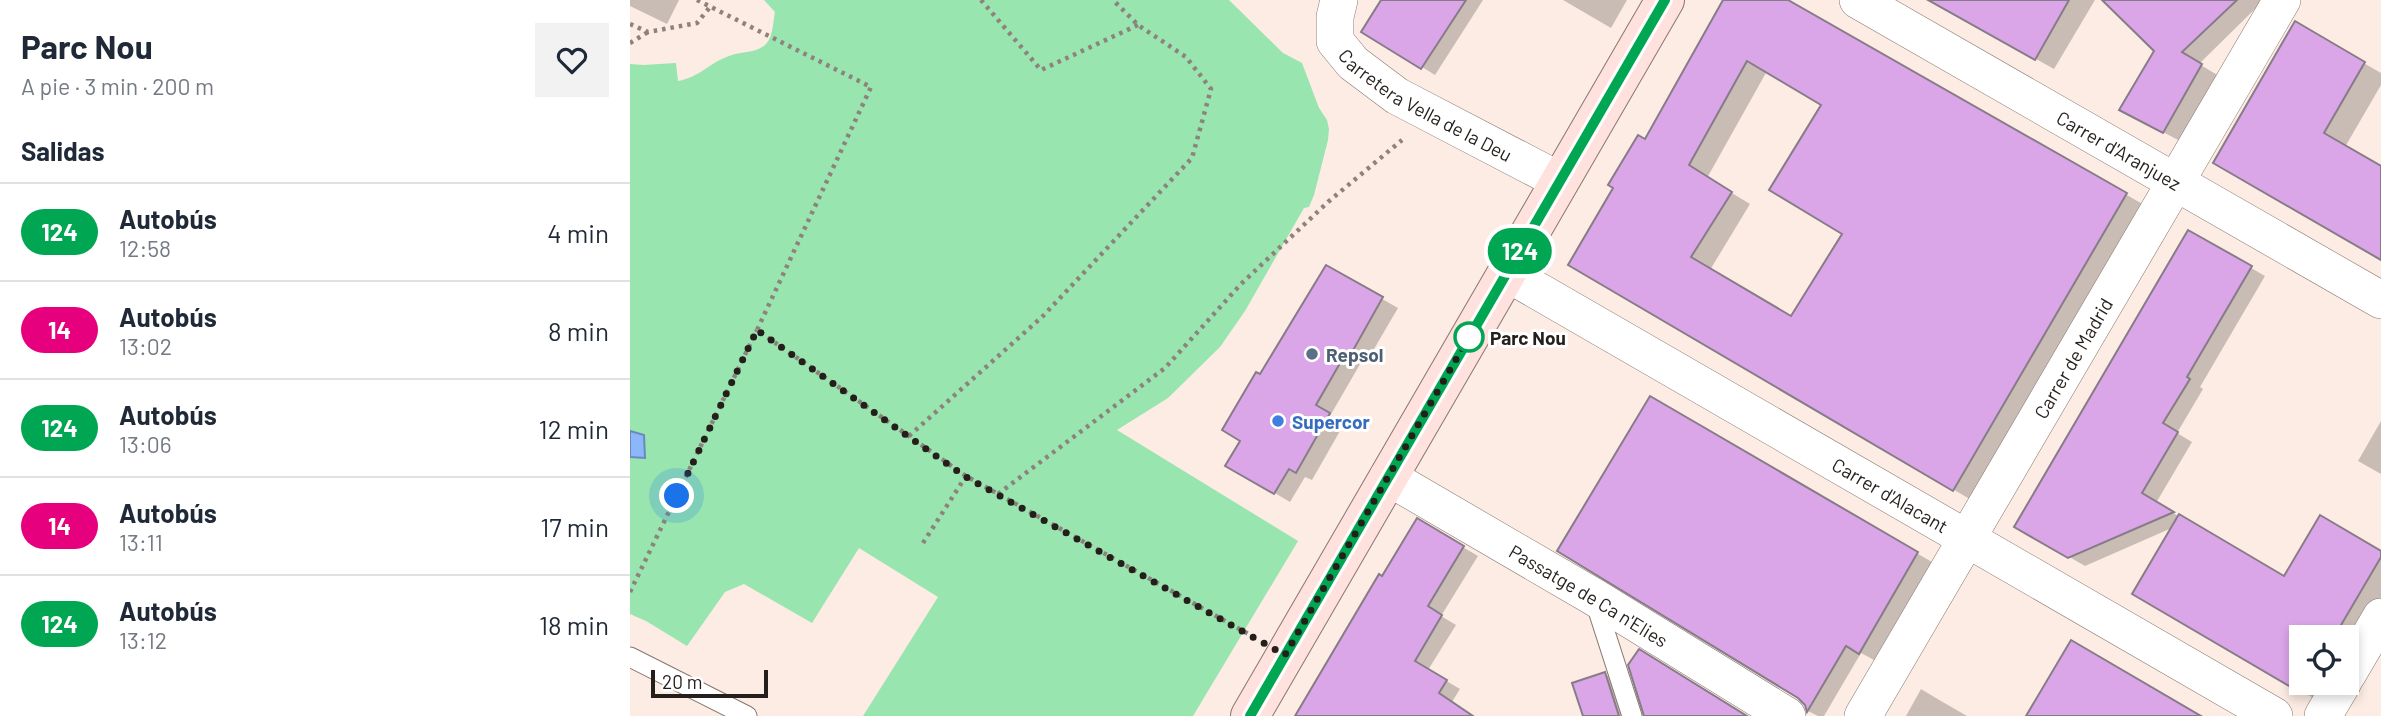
<!DOCTYPE html>
<html lang="es">
<meta charset="utf-8">
<style>
body{margin:0;font-family:Barlow,sans-serif;background:#f2f2f3;color:#1f2937;height:100vh;display:flex;flex-direction:column;font-size:26px;white-space:nowrap}
*{box-sizing:border-box;margin:0}
p{font-size:23px;color:#747a83}
.icon{flex:none;width:38px;height:38px;fill:none;stroke:currentColor;stroke-width:2;stroke-linecap:round;stroke-linejoin:round}
.map{position:relative;flex:1;overflow:hidden}
.details{display:flex;flex-direction:column;background:#fff;width:630px}
.details>*{flex:none}
.badge{padding:0 14px;border-radius:23px;font-size:24px;line-height:46px}
.controls{position:absolute;left:1659px;top:625px;display:grid;gap:14px}
.controls a{display:grid;place-items:center;width:70px;height:70px;border-radius:0px;background:#fff;box-shadow:0 4px 10px #0003;font-size:35px}
.scale{position:absolute;left:21px;bottom:18px;width:117px;box-sizing:border-box;padding-left:7px;border:4px solid #251f1c;border-top:0;font-size:19px;line-height:24px;white-space:nowrap;color:#251f1c;-webkit-text-stroke:5px #fff;paint-order:stroke}
.you{position:absolute;width:35px;height:35px;margin:-18px;border:5px solid #fff;border-radius:50%;background:#1a73e8;box-shadow:0 0 0 10px #1a73e833}
.map>.badge{position:absolute;translate:-50% -50%;box-shadow:0 0 0 4px #fff}
h2{padding:0 21px;font-size:26px;line-height:63px}
.round{display:grid;place-items:center;flex:none;width:74px;height:74px;border-radius:0px;background:#f2f2f3}
.head{display:flex;align-items:center;justify-content:space-between;height:119px;padding:0 21px}
h1{font-size:33px;font-weight:700;line-height:52px}
ul{padding:0;list-style:none}
li{display:flex;align-items:center;gap:21px;height:98px;padding:0 21px;border-top:2px solid #e0e1e3}
li div{flex:1}
li b{display:block;font-size:26px}
li em{font-style:normal}
li .badge{min-width:77px;font-weight:700;text-align:center}
main{display:flex;flex:1;min-height:0}
.map>svg:first-child{display:block}
.green{fill:#98e5af}
.water{fill:#8cb7fb;stroke:#6d89b8;stroke-width:2}
.shadow{fill:#0003;fill-rule:evenodd}
.building{fill:#dba6e8;stroke:#867c88;stroke-width:2;fill-rule:evenodd}
.lines{fill:none;stroke-linecap:round;stroke-linejoin:round}
.service-casing{stroke:#86776f;stroke-width:21}
.minor-casing{stroke:#86776f;stroke-width:38}
.secondary-casing{stroke:#86776f;stroke-width:40}
.path{stroke:#8d827c;stroke-width:4.5;stroke-dasharray:3.5 5;stroke-linecap:butt}
.service{stroke:#fff;stroke-width:19}
.minor{stroke:#fff;stroke-width:37}
.secondary{stroke:#ffe1de;stroke-width:38}
.line-casing{stroke:#fff;stroke-width:16}
.line{stroke:#00a651;stroke-width:10}
.walk{stroke:#251f1c;stroke-width:7;stroke-dasharray:0 12.6}
.stop-dot{fill:#fff;stroke:#00a651;stroke-width:3.5}
.service-dot{fill:#5c6f8a;stroke:#fff;stroke-width:2.5}
.shop-dot{fill:#3f7fe0;stroke:#fff;stroke-width:2.5}
.labels{text-anchor:middle;dominant-baseline:central;stroke-width:6;stroke-linejoin:round;paint-order:stroke}
.street-label{font-size:19px;fill:#251f1c;stroke:#fff}
.stop-label{font-size:19px;font-weight:bold;fill:#251f1c;stroke:#fff;text-anchor:start}
.service-label{font-size:19px;font-weight:bold;fill:#4e5e75;stroke:#fff;text-anchor:start}
.shop-label{font-size:19px;font-weight:bold;fill:#366cbe;stroke:#fff;text-anchor:start}
</style>
<main>
<section class="details">
<div class="head"><div><h1>Parc Nou</h1><p>A pie · 3 min · 200 m</p></div><a class="round"><svg class="icon" aria-label="heart" viewBox="0 0 24 24"><path d="M12 20l-8-8c-3-5 5-10 8-4 3-6 11-1 8 4z"/></svg></a></div>
<h2>Salidas</h2>
<ul>
<li><span class="badge" style="background:#00a651;color:#fff">124</span><div><b>Autobús</b><p>12:58</p></div><em>4 min</em></li>
<li><span class="badge" style="background:#e6007e;color:#fff">14</span><div><b>Autobús</b><p>13:02</p></div><em>8 min</em></li>
<li><span class="badge" style="background:#00a651;color:#fff">124</span><div><b>Autobús</b><p>13:06</p></div><em>12 min</em></li>
<li><span class="badge" style="background:#e6007e;color:#fff">14</span><div><b>Autobús</b><p>13:11</p></div><em>17 min</em></li>
<li><span class="badge" style="background:#00a651;color:#fff">124</span><div><b>Autobús</b><p>13:12</p></div><em>18 min</em></li>
</ul>
</section>
<div class="map">
<svg width="1751" height="716" viewBox="0 0 1751 716">
<rect width="100%" height="100%" fill="#fcece3"/>
<path class="green" d="M134 0H599L653 53 672 63 689 108 697 120 699 129 698 140 684 195 679 207 674 208 615 311 590 347 538 398 487 430 668 541 563 716H233L308 597 229 548 182 623 114 584 95 592 57 646 16 621 0 614V64L13 65 46 63 48 81C70 77 79 63 99 56 111 51 126 54 136 44 143 37 143 22 145 12Z"/>
<polygon class="water" points="0,431 14,435 15,458 0,457"/>
<g class="shadow">
<polygon points="0,0 49,0 37,24 0,6"/>
<polygon points="753,0 853,0 805,75 734,31"/>
<polygon points="933,0 997,0 981,28"/>
<path d="M1096 0H1157L1516 206 1343 501 940 264 1016 141ZM1137 71 1193 104 1214 233 1162 318 1080 270 1120 204 1077 178Z"/>
<polygon points="1301,0 1465,0 1424,69"/>
<polygon points="1475,0 1634,0 1569,64 1589,76 1552,142 1510,120 1526,51"/>
<polygon points="1666,24 1751,73 1751,85 1715,147 1751,168 1751,258 1607,175"/>
<polygon points="1559,232 1635,276 1570,387 1573,389 1547,433 1562,442 1526,503 1655,578 1690,518 1751,553 1751,598 1717,656 1717,637 1671,637 1671,682 1701,682 1690,702 1504,593 1544,527 1455,566 1386,526"/>
<polygon points="696,267 768,308 737,361 733,359 700,416 714,424 682,480 675,477 660,502 597,465 612,440 631,376"/>
<polygon points="1021,399 1302,562 1244,660 1231,653 1194,716 1188,716 1178,711"/>
<polygon points="1751,421 1751,474 1728,461"/>
<polygon points="788,521 848,556 811,616 826,625 798,670 830,689 822,702 843,716 667,716"/>
<polygon points="975,674 988,682 999,716 955,716"/>
<polygon points="1291,689 1311,701 1337,716 1276,716"/>
</g>
<g class="building">
<polygon points="751,0 836,0 791,69 731,32"/>
<path d="M1093 0H1158L1497 193 1323 491 938 265 983 188 978 185 1008 135 1015 139ZM1117 61 1191 105 1139 190 1212 234 1161 316 1061 257 1102 192 1059 165Z"/>
<polygon points="1298,0 1439,0 1405,60"/>
<polygon points="1472,0 1607,0 1552,52 1572,64 1533,133 1489,110 1524,51"/>
<polygon points="1665,21 1735,62 1694,133 1751,166 1751,260 1583,163"/>
<polygon points="1558,230 1622,266 1557,377 1560,379 1533,423 1548,432 1512,493 1544,512 1438,558 1384,527"/>
<polygon points="696,265 753,297 721,354 717,351 686,405 700,413 666,473 659,469 644,494 595,466 610,441 592,430 626,372 630,374"/>
<polygon points="1020,396 1288,552 1229,654 1216,646 1177,712 1175,705 1168,698 927,551"/>
<polygon points="1549,514 1654,576 1690,515 1751,551 1751,557 1704,637 1671,637 1671,682 1677,682 1671,693 1502,594"/>
<polygon points="787,518 834,546 798,606 812,615 785,661 817,680 809,693 843,716 665,716 749,574 752,576"/>
<polygon points="1441,640 1571,716 1396,716"/>
<polygon points="1009,649 1117,716 1014,716 998,665"/>
<polygon points="975,672 989,716 953,716 942,683"/>
</g>
<g class="lines">
<defs>
<g id="service">
<polyline points="965,601 1002,716"/>
<polyline points="0,657 117,716"/>
</g>
<g id="minor">
<path id="s1" d="M709 0 705 17V41L723 63 767 96 930 181"/>
<path id="s2" d="M1228 0 1751 300"/>
<path id="s3" d="M877 273 1644 716"/>
<path id="s4" d="M758 477 964 597 1157 716"/>
<polyline points="1717,675 1751,617"/>
<path id="s5" d="M1233 716 1652 0"/>
<polyline points="1693,716 1713,682"/>
</g>
<polyline id="secondary" points="620,716 1035,0"/>
</defs>
<use href="#service" class="service-casing"/>
<use href="#minor" class="minor-casing"/>
<use href="#secondary" class="secondary-casing"/>
<g class="path">
<polyline points="67,0 241,87 127,330 336,476 622,636"/>
<polyline points="351,0 411,70 508,25"/>
<polyline points="0,24 18,32 67,23 80,7"/>
<polyline points="0,43 18,32"/>
<polyline points="279,436 413,316 562,158 581,89 556,57 508,25 483,0"/>
<polyline points="368,494 535,368 611,284 698,202 772,140"/>
<polyline points="293,543 336,476"/>
<polyline points="0,592 127,330"/>
</g>
<use href="#service" class="service"/>
<use href="#minor" class="minor"/>
<use href="#secondary" class="secondary"/>
</g>
<g class="lines">
<defs>
<polyline id="line" points="620,716 1035,0"/>
</defs>
<use href="#line" class="line-casing"/>
<use href="#line" class="line"/>
<polyline class="walk" points="47,496 127,330 336,477 655,655 839,337"/>
</g>
<circle class="stop-dot" cx="839" cy="337" r="14"/>
<circle class="service-dot" cx="682" cy="354" r="7"/>
<circle class="shop-dot" cx="648" cy="421" r="7"/>
<g class="labels">
<g class="street-label">
<text stroke="none"><textPath href="#s1" startOffset="154">Carretera Vella de la Deu</textPath></text>
<text stroke="none"><textPath href="#s2" startOffset="301">Carrer d'Aranjuez</textPath></text>
<text stroke="none"><textPath href="#s5" startOffset="415">Carrer de Madrid</textPath></text>
<text stroke="none"><textPath href="#s3" startOffset="443">Carrer d'Alacant</textPath></text>
<text stroke="none"><textPath href="#s4" startOffset="233">Passatge de Ca n'Elies</textPath></text>
</g>
<g class="stop-label">
<text x="860" y="337">Parc Nou</text>
</g>
<g class="service-label">
<text x="696" y="354">Repsol</text>
</g>
<g class="shop-label">
<text x="662" y="421">Supercor</text>
</g>
</g>
</svg>
<div class="controls">
<a><svg class="icon" aria-label="locate" viewBox="0 0 24 24"><circle cx="12" cy="12" r="6"/><path d="M12 2v4M12 18v4M2 12h4M18 12h4"/></svg></a>
</div>
<div class="scale">20 m</div>
<div class="you" style="left:47px;top:496px"></div>
<b class="badge" style="left:890px;top:251px;background:#00a651;color:#fff">124</b>
</div>
</main>
